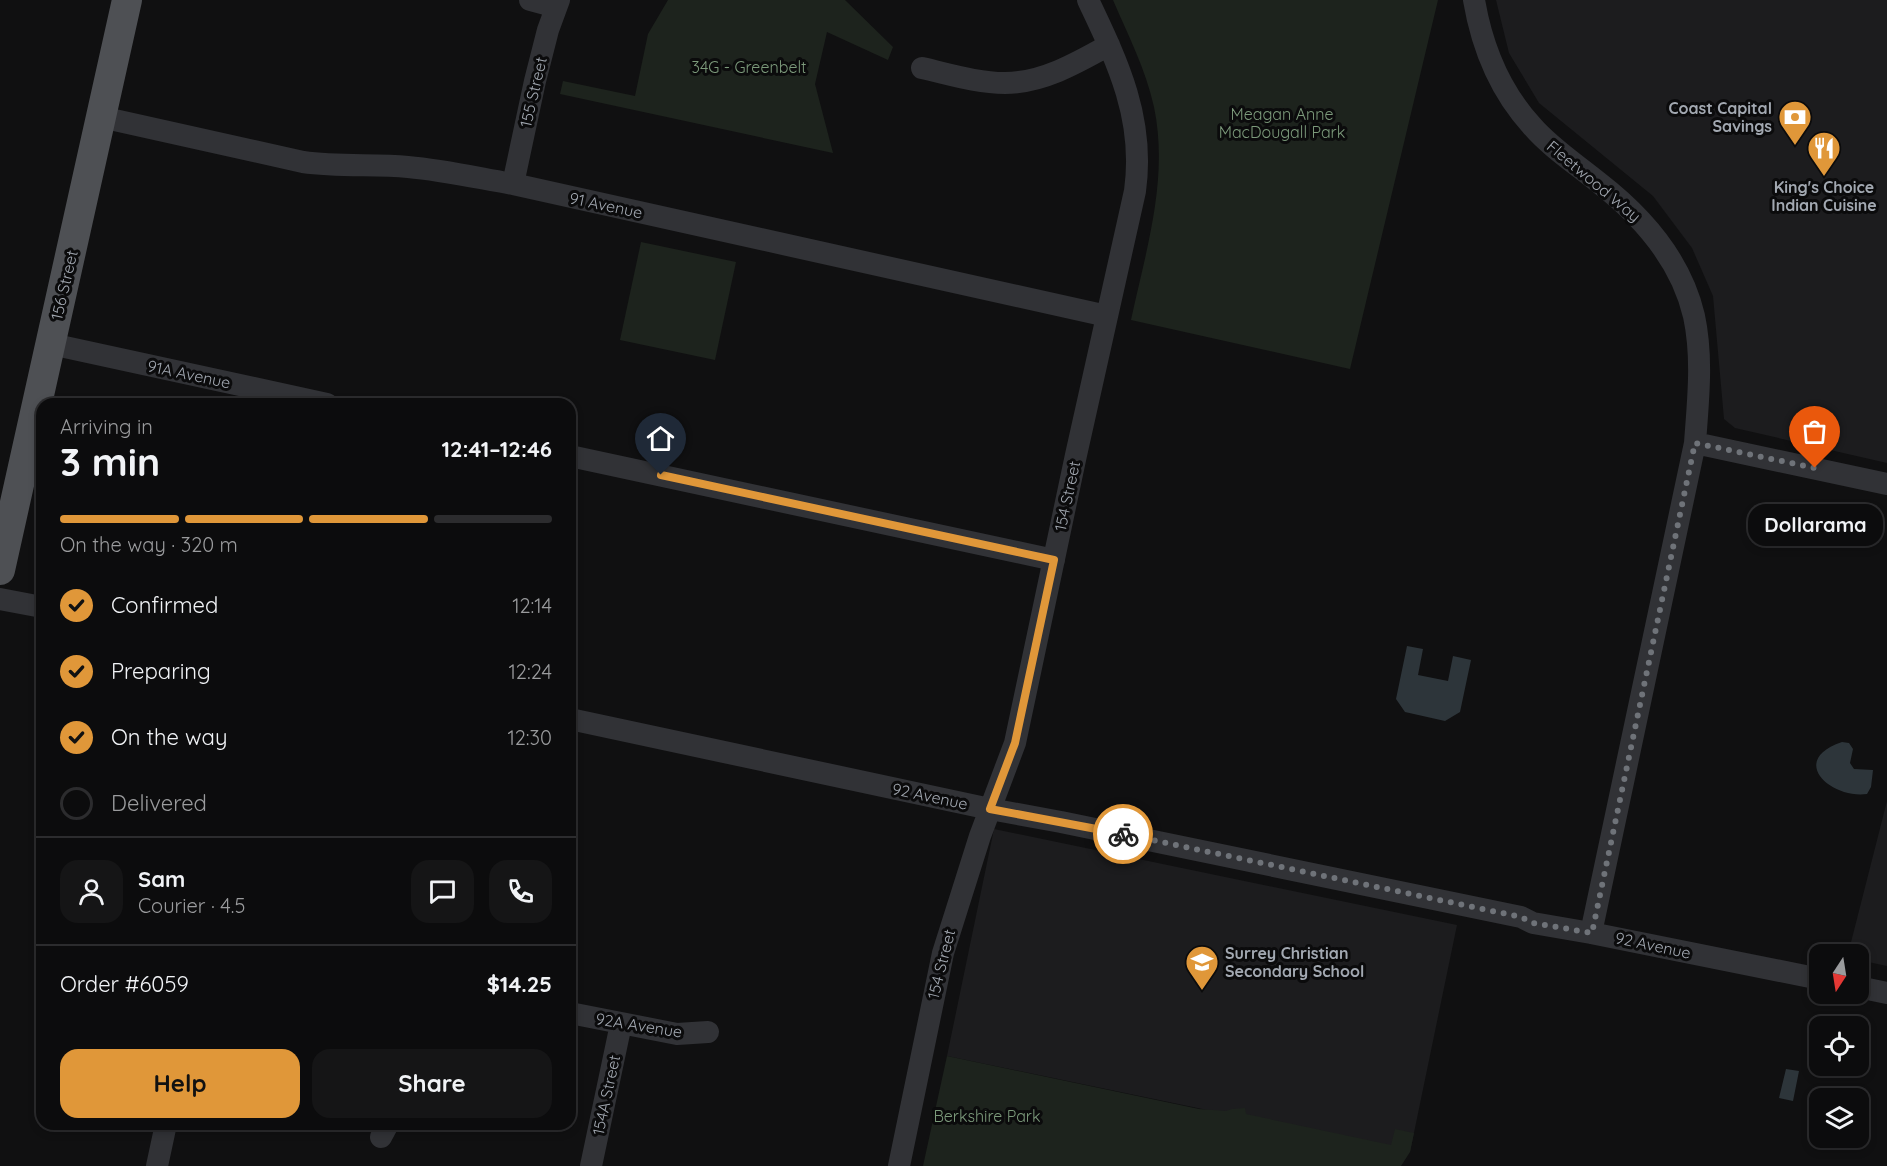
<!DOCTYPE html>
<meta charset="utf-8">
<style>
body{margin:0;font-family:Quicksand,sans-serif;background:#151516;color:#f1f3f6;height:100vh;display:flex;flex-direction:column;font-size:22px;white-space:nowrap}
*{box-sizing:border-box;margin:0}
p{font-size:20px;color:#9a9b9d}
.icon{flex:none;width:33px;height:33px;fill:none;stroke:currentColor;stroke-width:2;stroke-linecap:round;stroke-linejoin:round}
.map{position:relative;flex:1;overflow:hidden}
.side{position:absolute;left:36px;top:398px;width:540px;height:732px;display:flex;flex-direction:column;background:#0c0c0d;border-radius:18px;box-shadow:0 3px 9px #0003,0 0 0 2px #2c2c2e}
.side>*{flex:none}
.needle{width:39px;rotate:192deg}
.tools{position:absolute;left:1809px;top:944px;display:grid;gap:12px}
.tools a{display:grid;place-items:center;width:60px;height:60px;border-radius:12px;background:#0c0c0d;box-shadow:0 3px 9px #0003,0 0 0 2px #2c2c2e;font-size:30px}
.pin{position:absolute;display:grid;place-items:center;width:51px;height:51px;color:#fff;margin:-62px -26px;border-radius:50% 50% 50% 0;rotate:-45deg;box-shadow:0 0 6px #0007}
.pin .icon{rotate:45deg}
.courier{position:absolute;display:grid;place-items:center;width:60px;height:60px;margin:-30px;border:4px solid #e09739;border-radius:50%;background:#fff;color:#222;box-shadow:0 2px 8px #0007}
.bubble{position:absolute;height:42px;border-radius:18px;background:#0c0c0d;box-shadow:0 3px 9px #0003,0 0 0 2px #2c2c2e;font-size:20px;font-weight:700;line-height:42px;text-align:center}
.summary em{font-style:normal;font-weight:700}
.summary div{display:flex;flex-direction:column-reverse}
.summary{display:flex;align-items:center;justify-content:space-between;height:102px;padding:0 24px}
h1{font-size:39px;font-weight:700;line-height:45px}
.bar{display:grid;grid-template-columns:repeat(4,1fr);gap:9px 6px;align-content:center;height:72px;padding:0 24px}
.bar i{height:8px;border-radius:4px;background:#2c2c2e}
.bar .current{background:#e09739}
.bar p{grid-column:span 4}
.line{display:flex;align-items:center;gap:15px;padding:0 24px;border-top:2px solid #2c2c2e}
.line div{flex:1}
.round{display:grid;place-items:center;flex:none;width:63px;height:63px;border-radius:18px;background:#151516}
ol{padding:0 24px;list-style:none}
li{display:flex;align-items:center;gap:18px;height:66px}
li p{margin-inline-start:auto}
li .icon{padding:6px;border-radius:50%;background:#e09739;color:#111;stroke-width:4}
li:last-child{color:#9a9b9d}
li i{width:33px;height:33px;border:3px solid #2c2c2e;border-radius:50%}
.cta{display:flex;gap:12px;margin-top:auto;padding:12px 24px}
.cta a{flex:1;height:69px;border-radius:18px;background:#e09739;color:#111;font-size:24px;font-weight:700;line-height:69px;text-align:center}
.cta a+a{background:#151516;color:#f1f3f6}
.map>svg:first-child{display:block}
.built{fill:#1c1c1e}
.green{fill:#1d231d}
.water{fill:#2d353a}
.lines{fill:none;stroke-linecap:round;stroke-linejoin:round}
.minor{stroke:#313236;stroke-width:22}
.major{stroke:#4e5054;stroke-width:30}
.done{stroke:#6f7379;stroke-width:6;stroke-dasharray:0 10.8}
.route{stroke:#e09739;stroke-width:8}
.labels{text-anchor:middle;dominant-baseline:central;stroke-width:6;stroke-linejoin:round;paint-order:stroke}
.park-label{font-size:16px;fill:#7c9a7b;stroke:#0b0b0c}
.street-label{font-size:16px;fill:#a2a8b1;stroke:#0b0b0c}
.poi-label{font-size:16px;font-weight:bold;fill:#a2a8b1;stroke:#0b0b0c;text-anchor:end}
</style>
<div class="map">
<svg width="1887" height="1166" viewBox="0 0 1887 1166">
<rect width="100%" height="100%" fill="#101011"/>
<path class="built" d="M1496,0H1887V463L1735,428L1724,419L1713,296L1692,248L1653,196L1539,103L1509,53Z
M1887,801V966L1859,960L1858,954H1848Z
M994,829L1457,925L1410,1152L947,1056Z"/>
<path class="green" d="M668,0H845L893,47L888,60L827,32L815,84L833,153L560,94L563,81L635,96L648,34Z
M1113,0H1438L1350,369L1131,320C1146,250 1169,179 1154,107C1146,70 1128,35 1113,0Z
M641,242L736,262L715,360L620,340Z
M947,1056L1199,1109L1226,1111L1232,1109L1245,1108L1246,1114L1391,1145L1395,1129L1414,1133L1410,1152L1401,1166H923Z"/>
<path class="water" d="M1407,646L1423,649L1418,675L1448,681L1453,656L1471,660L1460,712L1445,721L1405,712L1396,699Z
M1842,742L1849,743L1853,749L1850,763L1854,769L1873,770L1871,787L1867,794C1830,799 1788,760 1842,742Z
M1786,1069L1799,1071L1793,1101L1779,1098Z"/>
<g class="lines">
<path class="minor" d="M530,0L556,7
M1474,0C1482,47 1499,90 1532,126C1551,148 1576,164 1598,182C1642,216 1681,260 1694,316C1703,358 1698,401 1695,443L1591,933
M922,68C949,74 977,83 1005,83C1042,83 1077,63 1109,45
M101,117L303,162C338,167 373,164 408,167C443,170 478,178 513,184L1107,316
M513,184L535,81L548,30L559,0
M51,344L327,404
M1695,443L1887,484
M570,456L1054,560
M0,599L42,607
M570,719L990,809L1061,822L1521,917L1533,923L1591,933L1820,979
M1858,987L1887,993
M570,1013L677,1034L708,1032
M381,1137L388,1124
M157,1166L166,1124
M591,1166L621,1024
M899,1166L943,953L980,836L1015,743L1076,455L1135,191C1145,119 1118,63 1088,0"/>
<path class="major" d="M0,570L127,0"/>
</g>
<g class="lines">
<path class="done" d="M1123,834L1521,917L1533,923L1592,933L1695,443L1815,468"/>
<path class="route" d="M661,475L1054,560L1015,743L990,809L1123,834"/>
</g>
<defs>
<symbol id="bank-pin" viewBox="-11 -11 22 30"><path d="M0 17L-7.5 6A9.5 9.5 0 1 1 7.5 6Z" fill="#e09739" stroke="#0b0b0c"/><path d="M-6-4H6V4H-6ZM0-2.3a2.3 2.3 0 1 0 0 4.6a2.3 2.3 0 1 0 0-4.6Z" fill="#fff"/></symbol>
<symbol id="restaurant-pin" viewBox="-11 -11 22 30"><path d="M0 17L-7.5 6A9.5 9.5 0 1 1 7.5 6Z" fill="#e09739" stroke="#0b0b0c"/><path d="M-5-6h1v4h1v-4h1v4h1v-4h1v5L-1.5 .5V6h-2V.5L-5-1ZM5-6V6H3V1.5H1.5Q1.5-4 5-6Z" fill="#fff"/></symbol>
<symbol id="school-pin" viewBox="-11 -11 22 30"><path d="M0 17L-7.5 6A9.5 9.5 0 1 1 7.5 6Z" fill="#e09739" stroke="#0b0b0c"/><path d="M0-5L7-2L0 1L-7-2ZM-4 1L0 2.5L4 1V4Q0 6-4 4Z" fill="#fff"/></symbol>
</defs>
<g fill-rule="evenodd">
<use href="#bank-pin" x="1776" y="98" width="38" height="52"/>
<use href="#restaurant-pin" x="1805" y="129" width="38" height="52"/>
<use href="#school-pin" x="1183" y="943" width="38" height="52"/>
</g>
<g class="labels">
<g class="park-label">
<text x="749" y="67">34G - Greenbelt</text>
<text x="1282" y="114">Meagan Anne<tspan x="1282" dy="18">MacDougall Park</tspan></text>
<text x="987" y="1116">Berkshire Park</text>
</g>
<g class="street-label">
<text transform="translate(533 92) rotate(-77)">155 Street</text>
<text transform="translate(1594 181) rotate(40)">Fleetwood Way</text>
<text transform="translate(606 205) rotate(12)">91 Avenue</text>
<text transform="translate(64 285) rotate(-77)">156 Street</text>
<text transform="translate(189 374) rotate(12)">91A Avenue</text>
<text transform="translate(1067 496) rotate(-78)">154 Street</text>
<text transform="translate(930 796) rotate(12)">92 Avenue</text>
<text transform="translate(1653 945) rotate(12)">92 Avenue</text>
<text transform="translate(941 964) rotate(-76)">154 Street</text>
<text transform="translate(639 1025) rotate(9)">92A Avenue</text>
<text transform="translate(606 1095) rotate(-78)">154A Street</text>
</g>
<g class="poi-label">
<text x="1772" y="108">Coast Capital<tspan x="1772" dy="18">Savings</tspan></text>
<text x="1824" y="187" text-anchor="middle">King's Choice<tspan x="1824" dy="18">Indian Cuisine</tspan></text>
<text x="1225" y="953" text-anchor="start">Surrey Christian<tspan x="1225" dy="18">Secondary School</tspan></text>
</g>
</g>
</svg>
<div class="tools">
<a><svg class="needle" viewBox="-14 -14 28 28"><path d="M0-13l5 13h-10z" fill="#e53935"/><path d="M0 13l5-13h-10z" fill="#9a9b9d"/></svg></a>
<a><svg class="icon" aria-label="locate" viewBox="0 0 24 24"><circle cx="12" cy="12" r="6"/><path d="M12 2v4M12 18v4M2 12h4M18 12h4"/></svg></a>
<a><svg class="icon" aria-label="layers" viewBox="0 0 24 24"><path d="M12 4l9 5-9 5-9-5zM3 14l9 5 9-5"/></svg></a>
</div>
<div class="pin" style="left:1815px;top:468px;background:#ea580c"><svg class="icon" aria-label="bag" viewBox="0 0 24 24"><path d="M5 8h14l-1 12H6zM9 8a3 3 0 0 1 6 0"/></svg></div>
<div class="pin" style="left:661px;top:475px;background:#1f2937"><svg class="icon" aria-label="home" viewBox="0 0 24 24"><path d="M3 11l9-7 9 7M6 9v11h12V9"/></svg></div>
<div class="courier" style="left:1123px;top:834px"><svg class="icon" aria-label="bike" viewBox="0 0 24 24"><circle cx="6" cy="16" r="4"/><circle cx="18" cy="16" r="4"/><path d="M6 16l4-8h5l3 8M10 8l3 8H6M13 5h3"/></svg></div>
<div class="bubble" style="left:1748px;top:504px;width:135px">Dollarama</div>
<section class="side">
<div class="summary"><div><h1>3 min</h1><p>Arriving in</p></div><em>12:41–12:46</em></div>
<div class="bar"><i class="current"></i><i class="current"></i><i class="current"></i><i></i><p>On the way · 320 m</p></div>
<ol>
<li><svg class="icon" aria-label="check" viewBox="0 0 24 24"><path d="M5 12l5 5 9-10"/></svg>Confirmed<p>12:14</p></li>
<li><svg class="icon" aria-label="check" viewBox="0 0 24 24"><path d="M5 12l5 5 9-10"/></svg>Preparing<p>12:24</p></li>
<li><svg class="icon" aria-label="check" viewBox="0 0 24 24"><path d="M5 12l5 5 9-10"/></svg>On the way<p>12:30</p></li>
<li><i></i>Delivered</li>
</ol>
<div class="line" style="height:108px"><a class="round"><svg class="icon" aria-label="person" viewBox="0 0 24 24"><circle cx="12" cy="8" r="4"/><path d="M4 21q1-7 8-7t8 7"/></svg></a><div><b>Sam</b><p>Courier · 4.5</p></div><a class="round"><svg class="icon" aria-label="chat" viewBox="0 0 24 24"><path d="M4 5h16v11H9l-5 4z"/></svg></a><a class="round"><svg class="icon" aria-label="phone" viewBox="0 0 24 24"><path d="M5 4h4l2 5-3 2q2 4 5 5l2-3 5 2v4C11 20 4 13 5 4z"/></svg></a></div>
<div class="line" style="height:78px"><div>Order #6059</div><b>$14.25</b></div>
<div class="cta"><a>Help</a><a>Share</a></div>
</section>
</div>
